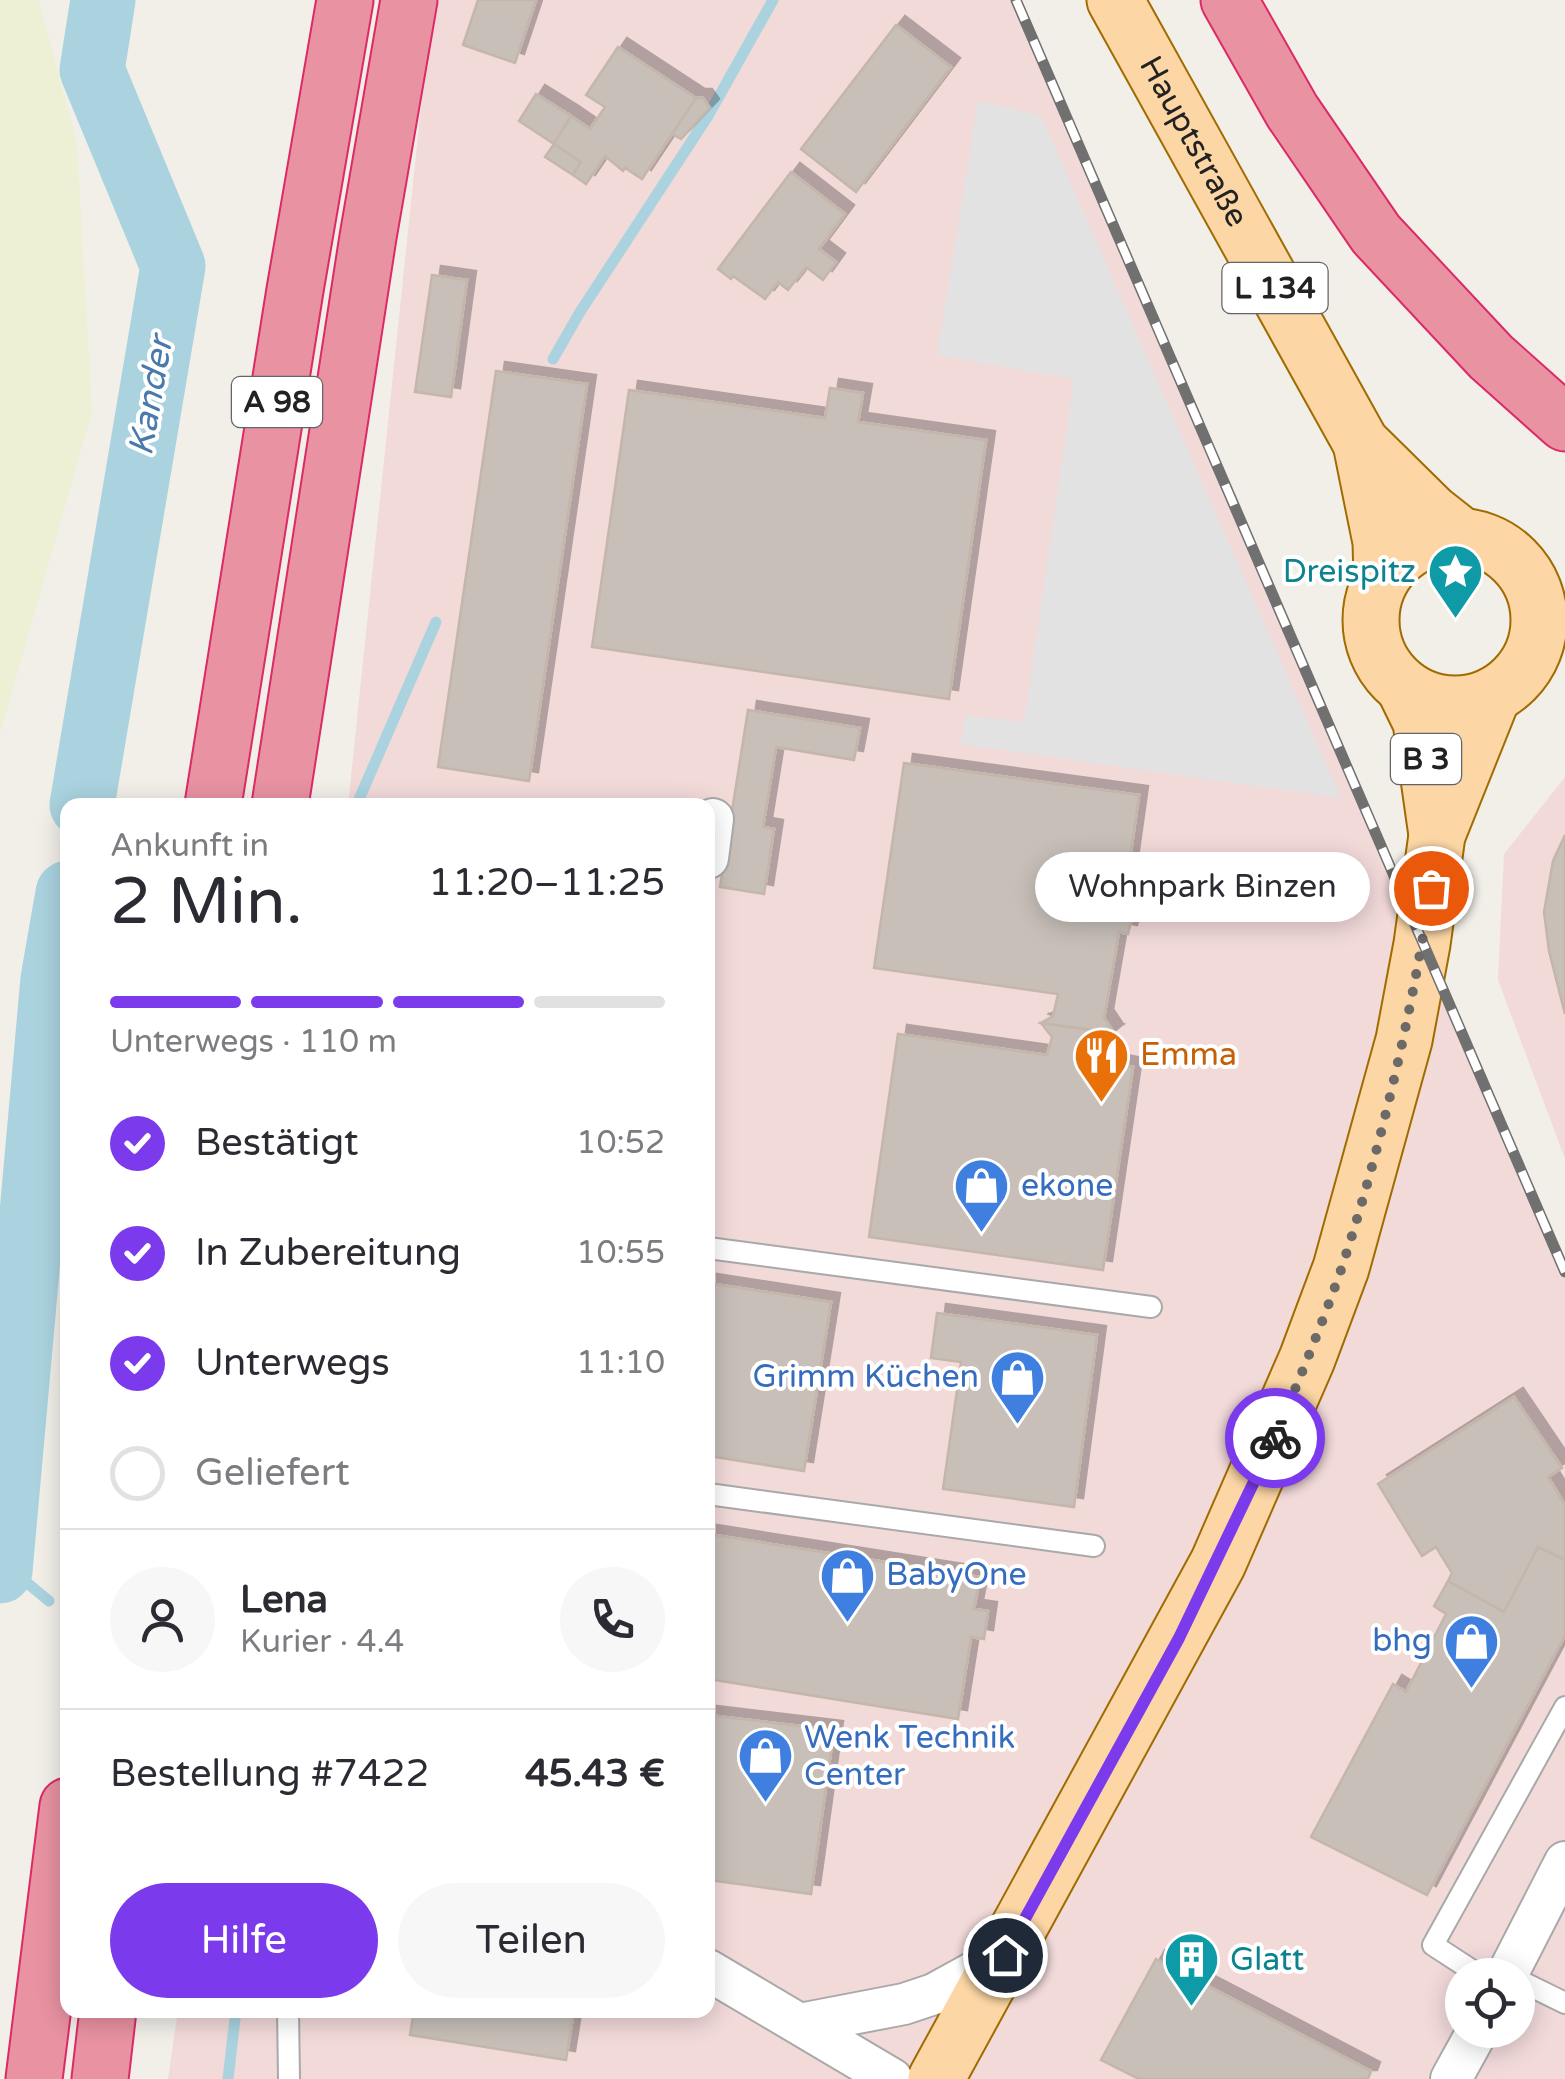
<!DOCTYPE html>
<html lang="de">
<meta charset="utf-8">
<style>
body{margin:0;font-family:"Varela Round",sans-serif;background:#f7f7f7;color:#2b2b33;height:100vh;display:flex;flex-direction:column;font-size:38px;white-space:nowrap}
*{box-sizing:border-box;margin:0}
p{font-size:32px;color:#7c7c81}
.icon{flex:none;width:55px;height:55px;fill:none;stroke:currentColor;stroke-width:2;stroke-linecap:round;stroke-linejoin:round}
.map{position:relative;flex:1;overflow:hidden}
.panel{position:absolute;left:60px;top:798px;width:655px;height:1220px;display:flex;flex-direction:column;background:#fff;border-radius:20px;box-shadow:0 5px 25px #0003}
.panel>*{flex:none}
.fabs{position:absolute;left:1445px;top:1958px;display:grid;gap:20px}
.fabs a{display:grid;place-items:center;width:90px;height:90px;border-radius:50%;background:#fff;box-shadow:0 5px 25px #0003;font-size:50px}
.pin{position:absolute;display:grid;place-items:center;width:85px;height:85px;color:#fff;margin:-42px;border:5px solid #fff;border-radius:50%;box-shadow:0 2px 10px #0007}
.courier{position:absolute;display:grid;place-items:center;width:100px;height:100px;margin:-50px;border:8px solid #7c3aed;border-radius:50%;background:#fff;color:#222;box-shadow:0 2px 12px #0007}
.bubble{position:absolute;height:70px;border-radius:35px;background:#fff;box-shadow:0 5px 25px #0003;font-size:32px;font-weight:600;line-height:70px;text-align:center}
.summary em{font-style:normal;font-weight:600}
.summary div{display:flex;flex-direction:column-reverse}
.summary{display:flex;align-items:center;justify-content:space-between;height:170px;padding:0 50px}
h1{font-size:65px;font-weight:600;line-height:75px}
.bar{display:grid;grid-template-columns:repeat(4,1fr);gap:15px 10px;align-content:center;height:120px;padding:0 50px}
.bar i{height:12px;border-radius:8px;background:#e1e1e2}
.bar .active{background:#7c3aed}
.bar p{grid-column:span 4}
.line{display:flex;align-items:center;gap:25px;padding:0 50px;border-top:2px solid #e1e1e2}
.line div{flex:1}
.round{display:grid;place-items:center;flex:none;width:105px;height:105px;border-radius:52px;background:#f7f7f7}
ol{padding:0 50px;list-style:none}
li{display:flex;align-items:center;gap:30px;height:110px}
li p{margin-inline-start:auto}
li .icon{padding:10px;border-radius:50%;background:#7c3aed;color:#fff;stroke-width:4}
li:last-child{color:#7c7c81}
li i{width:55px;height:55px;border:5px solid #e1e1e2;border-radius:50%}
.action{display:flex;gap:20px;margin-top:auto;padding:20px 50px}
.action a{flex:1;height:115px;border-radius:60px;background:#7c3aed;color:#fff;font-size:40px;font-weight:600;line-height:115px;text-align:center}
.action a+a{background:#f7f7f7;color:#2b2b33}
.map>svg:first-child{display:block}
.commercial{fill:#f2dad9;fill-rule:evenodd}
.farmland{fill:#eef0d5}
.parking{fill:#e2e2e2}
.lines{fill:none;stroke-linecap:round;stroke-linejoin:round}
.stream{stroke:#aad3df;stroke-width:11}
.river{stroke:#aad3df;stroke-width:65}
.building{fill:#c7bfb8;stroke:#c4b6ab;stroke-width:2.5;filter:url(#shadow)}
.service-casing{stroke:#a9a9a9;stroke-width:24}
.minor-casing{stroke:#a9a9a9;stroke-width:44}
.primary-casing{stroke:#a06b00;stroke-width:59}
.motorway-casing{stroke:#dc2a67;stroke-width:59}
.service{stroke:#fff;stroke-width:20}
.minor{stroke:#fff;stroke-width:40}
.primary{stroke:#fcd6a4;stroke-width:55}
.motorway{stroke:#e892a2;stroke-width:55}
.rail-casing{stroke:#707070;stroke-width:11}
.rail{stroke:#fff;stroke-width:8;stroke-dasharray:22;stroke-linecap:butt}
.done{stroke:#6b6a68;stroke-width:10;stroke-dasharray:0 18}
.route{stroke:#7c3aed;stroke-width:12}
.labels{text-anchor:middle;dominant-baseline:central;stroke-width:8;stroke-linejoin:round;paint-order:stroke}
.shield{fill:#fff;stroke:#646464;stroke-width:2.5}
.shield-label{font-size:30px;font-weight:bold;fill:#222}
.street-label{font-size:32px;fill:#222;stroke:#fff}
.culture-label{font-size:32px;fill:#0d838f;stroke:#fff;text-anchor:end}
.food-label{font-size:32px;fill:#c56008;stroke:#fff;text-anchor:start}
.shop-label{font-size:32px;fill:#366cbe;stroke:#fff;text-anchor:start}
.water-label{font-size:35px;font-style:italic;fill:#4a7aab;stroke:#fff}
</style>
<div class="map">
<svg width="1565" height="2079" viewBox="0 0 1565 2079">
<defs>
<filter id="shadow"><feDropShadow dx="9" dy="-9" stdDeviation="0" flood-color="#0004"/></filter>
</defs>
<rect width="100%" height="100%" fill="#f2efe9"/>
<path class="commercial" d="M439,0H1016L1565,1272V2079H168L178,2010H708V805H348L424,78ZM1462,1975H1518V2030H1462Z
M1565,777V1159L1498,980L1504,854Z"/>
<path class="farmland" d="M0,0H39L77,144L92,412L0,734Z"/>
<path class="parking" d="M978,101L1041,116L1341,798L961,744L965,715L1024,722L1074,379L937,355Z"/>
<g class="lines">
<path class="stream" d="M553,359L580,312L708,116L773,0
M357,804L436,622
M53,979L68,971
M3,1563L49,1601
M228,2079L236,2010"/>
<path class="river" d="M82,805L173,266L92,70L103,0
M0,1571L53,979L68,893"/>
</g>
<path class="building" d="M478,0H536L515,63L463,45Z
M896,25L951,67L856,192L801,149Z
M618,47L696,98L642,179L625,168L623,171L605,156L586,184L573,175L581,162L554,144L571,116L590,129L605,107L586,95Z
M536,94L571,116L554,144L519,121Z
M696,98H703L710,108L681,139L672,134Z
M554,144L581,162L573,175L545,157Z
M791,172L845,214L819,249L836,262L823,280L806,267L788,290L778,282L765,299L733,276L731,279L718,269Z
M432,275L467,280L451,397L415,392Z
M496,371L587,384L529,781L438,767Z
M830,388L863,393L858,422L986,440L949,699L592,647L629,390L825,418Z
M748,710L860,728L854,760L776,747L763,827L774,829L764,894L720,887Z
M904,763L1139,795L1122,916L1132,918L1128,934L1119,932L1104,1018L1114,1033L1041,1023L1053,1016L1058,994L874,968Z
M1565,835V1014L1549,951L1544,912L1553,861Z
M1041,1023L1114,1033L1103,1042L1099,1060L1133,1067L1103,1270L869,1237L898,1034L1047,1055L1052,1037Z
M708,1283L831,1302L804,1471L708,1456Z
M937,1313L1097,1335L1074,1507L943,1489L961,1362L931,1358Z
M1514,1397L1562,1468L1548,1477L1565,1505V1560L1538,1547L1504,1612L1448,1581L1452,1573L1436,1547L1422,1556L1378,1484Z
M708,1534L980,1577L974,1609L988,1611L984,1639L971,1637L958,1719L708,1679Z
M1538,1547L1565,1560V1635L1427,1895L1311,1837L1393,1684L1406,1692L1446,1614L1434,1606L1448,1581L1504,1612Z
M708,1715L834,1730L811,1894L708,1880Z
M1156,1959L1371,2071L1368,2079H1139L1101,2060Z
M414,2010H574L566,2060L410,2035Z"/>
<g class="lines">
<defs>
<path id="service" d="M708,1248L1151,1307
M708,1494L1094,1546
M1479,1975L1433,1945L1565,1707
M1518,1980L1565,2003
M288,2010L289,2079"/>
<path id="minor" d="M708,858L713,819
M708,1970L892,2079
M1507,1975L1565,1862
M800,2024L904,2004L934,1994L1005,1955
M1451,2079L1478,2030"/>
<g id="primary">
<path id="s1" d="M1115,0L1361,443L1431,512L1460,535"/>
<path d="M1361,443L1381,542L1382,577"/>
<circle cx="1455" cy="620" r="84"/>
<path d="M1404,687L1421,722L1437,835"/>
<path d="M936,2079L1218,1563L1307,1359L1341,1268L1404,1040L1422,944L1437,835L1493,695"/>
</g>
<path id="motorway" d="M1229,0L1292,111L1376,234L1491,357L1565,423
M213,805L295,290L345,0
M280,805L368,237L409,0
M34,2079L68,1806
M100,2079L108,2010"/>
</defs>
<use href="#service" class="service-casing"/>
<use href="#minor" class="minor-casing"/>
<use href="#primary" class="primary-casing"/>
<use href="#motorway" class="motorway-casing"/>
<use href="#service" class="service"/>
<use href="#minor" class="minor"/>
<use href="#primary" class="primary"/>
<use href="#motorway" class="motorway"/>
<defs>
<path id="rail" d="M1016,0L1565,1272"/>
</defs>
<use href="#rail" class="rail-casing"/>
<use href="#rail" class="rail"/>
</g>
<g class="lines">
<path class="done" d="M1275,1438C1298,1382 1322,1325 1342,1267C1382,1144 1411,1016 1431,888"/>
<path class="route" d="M1005,1955L1179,1638L1275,1438"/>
</g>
<defs>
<symbol id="sight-pin" viewBox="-11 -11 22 30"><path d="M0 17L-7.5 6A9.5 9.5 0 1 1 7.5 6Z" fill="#0f9aa8" stroke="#fff"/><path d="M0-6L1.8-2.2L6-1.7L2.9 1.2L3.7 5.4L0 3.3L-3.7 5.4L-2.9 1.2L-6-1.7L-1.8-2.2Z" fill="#fff"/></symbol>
<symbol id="restaurant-pin" viewBox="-11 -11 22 30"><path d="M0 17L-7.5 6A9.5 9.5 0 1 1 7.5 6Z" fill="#e8710a" stroke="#fff"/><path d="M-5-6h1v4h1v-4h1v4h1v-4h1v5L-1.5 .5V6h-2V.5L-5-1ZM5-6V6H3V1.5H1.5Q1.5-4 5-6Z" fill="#fff"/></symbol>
<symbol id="shop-pin" viewBox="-11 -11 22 30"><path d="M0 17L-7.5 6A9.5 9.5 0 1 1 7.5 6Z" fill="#3f7fe0" stroke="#fff"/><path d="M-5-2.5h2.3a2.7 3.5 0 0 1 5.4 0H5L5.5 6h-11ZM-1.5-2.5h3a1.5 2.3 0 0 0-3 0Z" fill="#fff"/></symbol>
<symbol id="building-pin" viewBox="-11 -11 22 30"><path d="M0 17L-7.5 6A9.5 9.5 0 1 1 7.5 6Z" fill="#0f9aa8" stroke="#fff"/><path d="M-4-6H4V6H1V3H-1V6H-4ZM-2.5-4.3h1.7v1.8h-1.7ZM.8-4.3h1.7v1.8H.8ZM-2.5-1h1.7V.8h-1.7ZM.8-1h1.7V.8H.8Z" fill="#fff"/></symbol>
</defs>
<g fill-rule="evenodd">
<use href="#sight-pin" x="1424" y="540" width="63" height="86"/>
<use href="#restaurant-pin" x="1070" y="1024" width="63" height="86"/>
<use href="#shop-pin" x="950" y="1154" width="63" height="86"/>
<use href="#shop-pin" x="986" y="1346" width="63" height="86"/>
<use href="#shop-pin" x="816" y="1544" width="63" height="86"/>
<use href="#shop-pin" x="1440" y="1610" width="63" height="86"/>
<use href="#shop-pin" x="734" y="1724" width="63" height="86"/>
<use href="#building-pin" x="1160" y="1928" width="63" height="86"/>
</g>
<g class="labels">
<g class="shield">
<rect x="1222.5" y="263" width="105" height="50" rx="8"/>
<rect x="232" y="377" width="90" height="50" rx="8"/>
<rect x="1391" y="734" width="70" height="50" rx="8"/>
</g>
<g class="shield-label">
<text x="1275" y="288">L 134</text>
<text x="277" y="402">A 98</text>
<text x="1426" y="759">B 3</text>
</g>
<g class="street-label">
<text stroke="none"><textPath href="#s1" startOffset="162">Hauptstraße</textPath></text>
</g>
<g class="culture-label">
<text x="1416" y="572">Dreispitz</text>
<text x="1230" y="1960" text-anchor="start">Glatt</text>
</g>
<g class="food-label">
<text x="1140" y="1055">Emma</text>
</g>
<g class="shop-label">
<text x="1021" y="1186">ekone</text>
<text x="979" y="1377" text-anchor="end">Grimm Küchen</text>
<text x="886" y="1575">BabyOne</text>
<text x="1432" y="1641" text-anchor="end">bhg</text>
<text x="804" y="1738">Wenk Technik<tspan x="804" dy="37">Center</tspan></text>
</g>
<g class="water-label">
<text transform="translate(151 396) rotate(-80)">Kander</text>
</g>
</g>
</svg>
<div class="fabs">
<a><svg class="icon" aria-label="locate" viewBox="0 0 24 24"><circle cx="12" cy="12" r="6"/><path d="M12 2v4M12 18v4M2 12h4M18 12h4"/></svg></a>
</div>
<div class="pin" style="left:1431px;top:888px;background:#ea580c"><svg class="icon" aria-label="bag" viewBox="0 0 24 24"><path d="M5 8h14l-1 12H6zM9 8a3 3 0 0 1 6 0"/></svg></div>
<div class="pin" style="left:1005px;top:1955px;background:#1f2937"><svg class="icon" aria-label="home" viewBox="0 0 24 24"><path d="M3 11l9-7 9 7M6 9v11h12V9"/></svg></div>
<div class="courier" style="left:1275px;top:1438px"><svg class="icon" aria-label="bike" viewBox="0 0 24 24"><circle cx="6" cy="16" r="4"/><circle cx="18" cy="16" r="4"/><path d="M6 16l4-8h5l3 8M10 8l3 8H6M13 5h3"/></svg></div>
<div class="bubble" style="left:1035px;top:852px;width:335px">Wohnpark Binzen</div>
<section class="panel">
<div class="summary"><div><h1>2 Min.</h1><p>Ankunft in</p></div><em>11:20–11:25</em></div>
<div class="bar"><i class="active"></i><i class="active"></i><i class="active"></i><i></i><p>Unterwegs · 110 m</p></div>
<ol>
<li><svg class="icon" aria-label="check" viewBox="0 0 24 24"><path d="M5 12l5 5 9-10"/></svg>Bestätigt<p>10:52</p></li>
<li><svg class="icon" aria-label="check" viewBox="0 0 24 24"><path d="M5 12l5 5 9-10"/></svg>In Zubereitung<p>10:55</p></li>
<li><svg class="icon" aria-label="check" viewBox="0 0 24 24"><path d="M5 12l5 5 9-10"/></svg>Unterwegs<p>11:10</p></li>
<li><i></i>Geliefert</li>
</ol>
<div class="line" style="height:180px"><a class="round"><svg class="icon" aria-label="person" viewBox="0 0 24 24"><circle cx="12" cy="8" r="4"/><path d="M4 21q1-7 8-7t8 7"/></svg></a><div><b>Lena</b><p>Kurier · 4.4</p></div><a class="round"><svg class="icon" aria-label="phone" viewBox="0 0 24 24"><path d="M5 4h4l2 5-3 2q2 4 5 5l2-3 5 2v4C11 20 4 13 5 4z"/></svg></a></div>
<div class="line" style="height:130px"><div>Bestellung #7422</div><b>45.43 €</b></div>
<div class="action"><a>Hilfe</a><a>Teilen</a></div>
</section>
</div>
